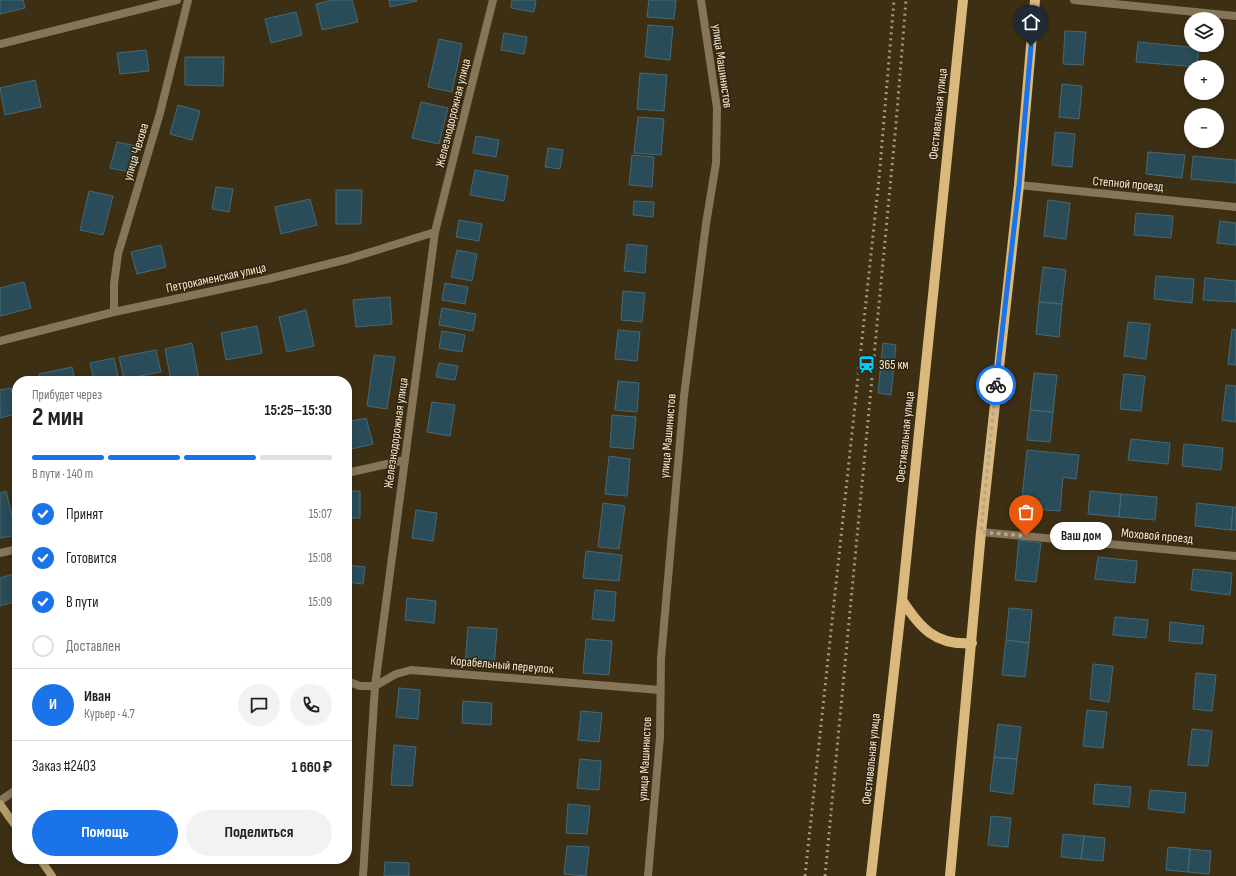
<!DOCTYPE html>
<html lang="ru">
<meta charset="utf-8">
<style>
body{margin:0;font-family:"Sofia Sans Condensed",sans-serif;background:#f2f2f2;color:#222;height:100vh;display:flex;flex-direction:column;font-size:15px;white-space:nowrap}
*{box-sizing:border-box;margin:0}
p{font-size:13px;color:#767676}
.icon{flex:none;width:22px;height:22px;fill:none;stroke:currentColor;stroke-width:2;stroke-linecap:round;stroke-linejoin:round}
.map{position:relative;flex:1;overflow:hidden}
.drawer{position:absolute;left:12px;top:376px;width:340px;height:488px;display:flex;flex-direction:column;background:#fff;border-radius:16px;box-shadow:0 2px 6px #0003}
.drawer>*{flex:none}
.fabs{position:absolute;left:1184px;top:12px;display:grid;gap:8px}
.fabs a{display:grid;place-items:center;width:40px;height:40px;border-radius:50%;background:#fff;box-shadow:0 2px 6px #0003;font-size:20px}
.pin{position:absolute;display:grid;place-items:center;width:34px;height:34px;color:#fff;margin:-41px -17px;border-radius:50% 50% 50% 0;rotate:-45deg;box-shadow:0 0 4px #0007}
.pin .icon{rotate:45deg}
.courier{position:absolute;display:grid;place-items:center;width:40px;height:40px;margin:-20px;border:3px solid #1a73e8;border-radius:50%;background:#fff;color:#222;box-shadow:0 1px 5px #0007}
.bubble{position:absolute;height:28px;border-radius:14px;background:#fff;box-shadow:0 2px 6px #0003;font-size:13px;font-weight:700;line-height:28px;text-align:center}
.summary em{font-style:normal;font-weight:700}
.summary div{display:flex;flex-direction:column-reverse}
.summary{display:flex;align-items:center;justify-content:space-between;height:68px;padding:0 20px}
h1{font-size:26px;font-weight:700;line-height:30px}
.bar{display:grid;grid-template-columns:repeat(4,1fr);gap:6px 4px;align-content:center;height:48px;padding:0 20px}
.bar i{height:5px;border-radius:3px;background:#e0e0e0}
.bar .active{background:#1a73e8}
.bar p{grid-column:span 4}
.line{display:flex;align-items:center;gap:10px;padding:0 20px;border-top:1px solid #e0e0e0}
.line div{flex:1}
.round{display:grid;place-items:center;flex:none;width:42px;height:42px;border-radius:21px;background:#f2f2f2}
ol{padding:0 20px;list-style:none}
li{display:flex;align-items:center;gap:12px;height:44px}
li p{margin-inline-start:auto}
li .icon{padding:4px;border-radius:50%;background:#1a73e8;color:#fff;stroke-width:4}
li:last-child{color:#767676}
li i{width:22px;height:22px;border:2px solid #e0e0e0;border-radius:50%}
.button{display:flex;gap:8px;margin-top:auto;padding:8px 20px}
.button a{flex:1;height:46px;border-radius:24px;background:#1a73e8;color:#fff;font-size:16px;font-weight:700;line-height:46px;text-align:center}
.button a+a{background:#f2f2f2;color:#222}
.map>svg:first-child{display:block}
.building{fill:#294c58;stroke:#456975}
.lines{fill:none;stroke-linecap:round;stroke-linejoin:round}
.minor{stroke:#867559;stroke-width:8}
.secondary{stroke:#b69b6d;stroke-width:8}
.primary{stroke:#dbb87c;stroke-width:10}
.rail{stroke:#a49984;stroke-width:3;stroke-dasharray:2 4;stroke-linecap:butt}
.done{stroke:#b2a793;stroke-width:4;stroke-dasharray:0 7.2}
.route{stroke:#1a73e8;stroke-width:5}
.labels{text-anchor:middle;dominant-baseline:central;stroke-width:3;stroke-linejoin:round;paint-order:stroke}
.street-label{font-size:13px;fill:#f1e8d8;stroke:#33250a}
.poi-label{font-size:13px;fill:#f1e8d8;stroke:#33250a;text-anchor:start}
</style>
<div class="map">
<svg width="1236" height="876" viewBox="0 0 1236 876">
<rect width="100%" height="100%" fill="#3d2f14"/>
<path class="building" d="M0,0H23L25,8L0,14Z
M332,0H352L358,22L322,30L316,4Z
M389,0H416L417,1L390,7Z
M512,0H536L534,12L511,8Z
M649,0H676L674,19L647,17Z
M296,12L302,35L271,43L265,19Z
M648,25L673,27L670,60L645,57Z
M1065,31L1086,32L1083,65L1063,64Z
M504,33L527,37L524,54L501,50Z
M439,39L462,44L452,92L428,87Z
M1138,42L1199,48L1197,67L1136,62Z
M146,50L149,71L120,74L117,53Z
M185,57H224L223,86L185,85Z
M640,73L667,75L664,111L637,109Z
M35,80L41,107L5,115L0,88Z
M1062,84L1082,86L1079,119L1059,117Z
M421,102L448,108L439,144L412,138Z
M178,105L200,111L192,140L170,134Z
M638,117L664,119L661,155L634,153Z
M1055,132L1075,134L1072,167L1052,165Z
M476,136L499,140L496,157L473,153Z
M117,142L136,146L130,172L110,168Z
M548,148L563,150L560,169L545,167Z
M1148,152L1185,155L1182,178L1146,174Z
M632,155L654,157L652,187L629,185Z
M1193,156L1236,160V183L1191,179Z
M475,170L508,176L504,201L470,195Z
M216,187L233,189L229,212L212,209Z
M336,190H362L361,224H336Z
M89,191L113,196L103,235L80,230Z
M310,199L317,225L281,234L275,207Z
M1048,200L1070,203L1066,239L1044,236Z
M634,201L654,202L653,217L633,215Z
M1136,213L1173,216L1171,238L1134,235Z
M459,220L482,224L479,241L456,237Z
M1220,221L1236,223V245L1217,243Z
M627,244L647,246L645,273L624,271Z
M161,245L166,267L137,274L131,252Z
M457,250L477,254L472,281L451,277Z
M1043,267L1066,270L1062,304L1039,302Z
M1156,276L1194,279L1192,303L1154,299Z
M1205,278L1236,281V302L1203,300Z
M24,282L31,308L0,316V288Z
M445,283L468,287L465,304L442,300Z
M623,291L645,293L642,322L621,320Z
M390,297L392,324L356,327L353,300Z
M1039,302L1062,304L1059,337L1036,334Z
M442,308L476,314L473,331L439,325Z
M306,310L314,346L287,352L279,317Z
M1128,322L1150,324L1146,359L1124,356Z
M257,326L262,353L226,360L221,333Z
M1232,329L1236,330V365L1228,364Z
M618,330L640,332L637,361L615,359Z
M442,331L465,335L462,352L439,348Z
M192,343L199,379L171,381L165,349Z
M883,343L896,345L891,395L878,393Z
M156,350L161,372L124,379L119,357Z
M374,355L395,357L387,409L367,406Z
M114,358L118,376L94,380L90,363Z
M439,363L458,366L455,380L436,377Z
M72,367L75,381H41L39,374Z
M1034,373L1057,375L1053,412L1030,410Z
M1124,374L1145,376L1141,411L1120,409Z
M618,381L639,383L637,412L615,410Z
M1226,385L1236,386V422L1222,420Z
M11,388L16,414L0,418V390Z
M432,402L455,405L450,436L427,432Z
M1030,410L1053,412L1050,442L1027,440Z
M612,415L636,417L633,449L610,447Z
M366,418L373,444L347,450V422Z
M1131,439L1170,443L1168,464L1128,460Z
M1184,444L1223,448L1221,470L1182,466Z
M1027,450L1079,455L1076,479L1063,477L1060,511L1021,508Z
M609,456L630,459L627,496L605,494Z
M6,491L17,535L0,538V493Z
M347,491H360V518H347Z
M1090,491L1121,494L1119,517L1088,514Z
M1121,494L1157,497L1155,520L1119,517Z
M603,503L625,506L619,549L598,547Z
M1197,503L1233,507L1231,530L1195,526Z
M1233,507H1236V530H1231Z
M416,510L437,513L433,541L412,538Z
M1019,540L1041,543L1036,582L1015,580Z
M586,551L622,555L619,581L583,578Z
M1098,557L1137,561L1135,583L1095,579Z
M347,565L365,567L363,584L347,582Z
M1193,569L1232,573L1230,595L1191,590Z
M17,573V601L0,606V578Z
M595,590L616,592L614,621L592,619Z
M407,598L436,601L434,623L405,620Z
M1009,608L1032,610L1029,643L1006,640Z
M1115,617L1148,620L1146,638L1113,635Z
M1170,622L1204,626L1202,644L1169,641Z
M468,627L497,629L494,668L465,666Z
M586,639L612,641L609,675L583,673Z
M1006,640L1029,643L1025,677L1002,675Z
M1093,664L1113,666L1109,702L1090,699Z
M1196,673L1216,675L1212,711L1193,709Z
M399,688L420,690L418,719L396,717Z
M463,701L492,703L491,725L462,723Z
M1087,710L1107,712L1103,748L1083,746Z
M581,711L602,713L599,742L578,740Z
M998,724L1021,727L1017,759L994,757Z
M1192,729L1212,731L1208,766L1188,765Z
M394,745L416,747L412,786L391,785Z
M994,757L1017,759L1013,794L990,791Z
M580,759L601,761L599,790L577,788Z
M1095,784L1131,787L1129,807L1093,804Z
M1150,790L1186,793L1184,813L1148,809Z
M568,804L590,806L587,834L566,833Z
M991,816L1011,818L1008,847L988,845Z
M1063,834L1084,836L1081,859L1061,857Z
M1084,836L1105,838L1103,861L1081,859Z
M567,846L589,847L586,876L564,874Z
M1168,847L1190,849L1188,872L1166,870Z
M1190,849L1211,851L1209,874L1188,872Z
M385,862L409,863V876H384Z"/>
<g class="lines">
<path class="minor" d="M1074,0L1236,16
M0,44L177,0
M1019,185L1236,207
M114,312V284L118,254L160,113L188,0
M0,341L114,312L268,279L348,259L435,232
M347,473L405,460
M981,532L1236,556
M0,553L17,549
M347,681L360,686H375L396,674L411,670L660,690
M0,801L17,789
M363,876L375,686L435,232L493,0
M648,876L660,737L661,659L684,396L706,224L716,163L717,108L701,0"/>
<path class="secondary" d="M0,804L17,828
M40,859L52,876"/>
<path class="primary" d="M902,600C920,628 936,646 972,643
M871,876L902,600L963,0
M950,876L981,532L1019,185L1035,0"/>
<path class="rail" d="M805,876L879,179L894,0
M825,876L896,124L906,0"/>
</g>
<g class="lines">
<path class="done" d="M996,385L981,532L1026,536"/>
<path class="route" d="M996,385L1019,185L1031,46"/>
</g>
<defs>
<symbol id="station-bare" viewBox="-9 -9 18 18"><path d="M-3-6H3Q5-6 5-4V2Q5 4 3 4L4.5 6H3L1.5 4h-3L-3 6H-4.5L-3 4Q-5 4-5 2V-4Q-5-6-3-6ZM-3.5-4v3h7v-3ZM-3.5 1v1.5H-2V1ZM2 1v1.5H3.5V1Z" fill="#01cbf9" stroke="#33250a" stroke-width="2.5" paint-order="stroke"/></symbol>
</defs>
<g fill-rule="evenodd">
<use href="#station-bare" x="854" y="352" width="25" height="25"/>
</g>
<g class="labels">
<g class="street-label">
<text transform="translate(722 66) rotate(82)">улица Машинистов</text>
<text transform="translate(453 113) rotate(-76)">Железнодорожная улица</text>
<text transform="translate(938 114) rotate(-84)">Фестивальная улица</text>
<text transform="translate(136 152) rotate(-73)">улица Чехова</text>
<text transform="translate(1128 184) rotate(5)">Степной проезд</text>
<text transform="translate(216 278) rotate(-12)">Петрокаменская улица</text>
<text transform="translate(396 433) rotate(-82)">Железнодорожная улица</text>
<text transform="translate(668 436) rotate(-85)">улица Машинистов</text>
<text transform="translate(905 437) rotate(-84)">Фестивальная улица</text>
<text transform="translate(1157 536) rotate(5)">Моховой проезд</text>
<text transform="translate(502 665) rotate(5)">Корабельный переулок</text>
<text transform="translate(645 759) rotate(-87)">улица Машинистов</text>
<text transform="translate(871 759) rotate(-84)">Фестивальная улица</text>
</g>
<g class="poi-label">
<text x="879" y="365">365 км</text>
</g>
</g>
</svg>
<div class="fabs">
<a><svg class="icon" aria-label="layers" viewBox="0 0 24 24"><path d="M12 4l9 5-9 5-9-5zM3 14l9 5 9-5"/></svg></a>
<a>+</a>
<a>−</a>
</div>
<div class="pin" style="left:1026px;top:536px;background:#ea580c"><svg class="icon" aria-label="bag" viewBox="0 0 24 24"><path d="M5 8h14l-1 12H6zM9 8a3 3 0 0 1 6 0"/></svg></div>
<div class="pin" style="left:1031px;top:46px;background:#1f2937"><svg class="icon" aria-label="home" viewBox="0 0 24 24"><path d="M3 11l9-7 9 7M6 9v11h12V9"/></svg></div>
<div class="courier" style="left:996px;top:385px"><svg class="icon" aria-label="bike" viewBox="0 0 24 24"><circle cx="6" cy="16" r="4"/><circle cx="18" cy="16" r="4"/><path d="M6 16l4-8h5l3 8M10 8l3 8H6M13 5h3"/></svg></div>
<div class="bubble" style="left:1050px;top:522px;width:62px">Ваш дом</div>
<section class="drawer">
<div class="summary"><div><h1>2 мин</h1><p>Прибудет через</p></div><em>15:25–15:30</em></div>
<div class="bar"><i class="active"></i><i class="active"></i><i class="active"></i><i></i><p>В пути · 140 m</p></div>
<ol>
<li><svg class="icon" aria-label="check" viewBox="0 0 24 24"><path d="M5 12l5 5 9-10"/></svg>Принят<p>15:07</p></li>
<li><svg class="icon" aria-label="check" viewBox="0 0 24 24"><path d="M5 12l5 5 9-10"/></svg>Готовится<p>15:08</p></li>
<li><svg class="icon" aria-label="check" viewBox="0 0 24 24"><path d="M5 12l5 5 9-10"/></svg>В пути<p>15:09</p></li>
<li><i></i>Доставлен</li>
</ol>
<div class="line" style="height:72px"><b class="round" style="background:#1a73e8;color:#fff">И</b><div><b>Иван</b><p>Курьер · 4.7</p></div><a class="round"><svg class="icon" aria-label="chat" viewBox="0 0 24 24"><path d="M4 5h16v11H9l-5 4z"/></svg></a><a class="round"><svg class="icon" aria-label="phone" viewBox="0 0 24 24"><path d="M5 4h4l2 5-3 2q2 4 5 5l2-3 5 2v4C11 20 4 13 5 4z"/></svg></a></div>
<div class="line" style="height:52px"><div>Заказ #2403</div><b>1 660 ₽</b></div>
<div class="button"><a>Помощь</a><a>Поделиться</a></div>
</section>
</div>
